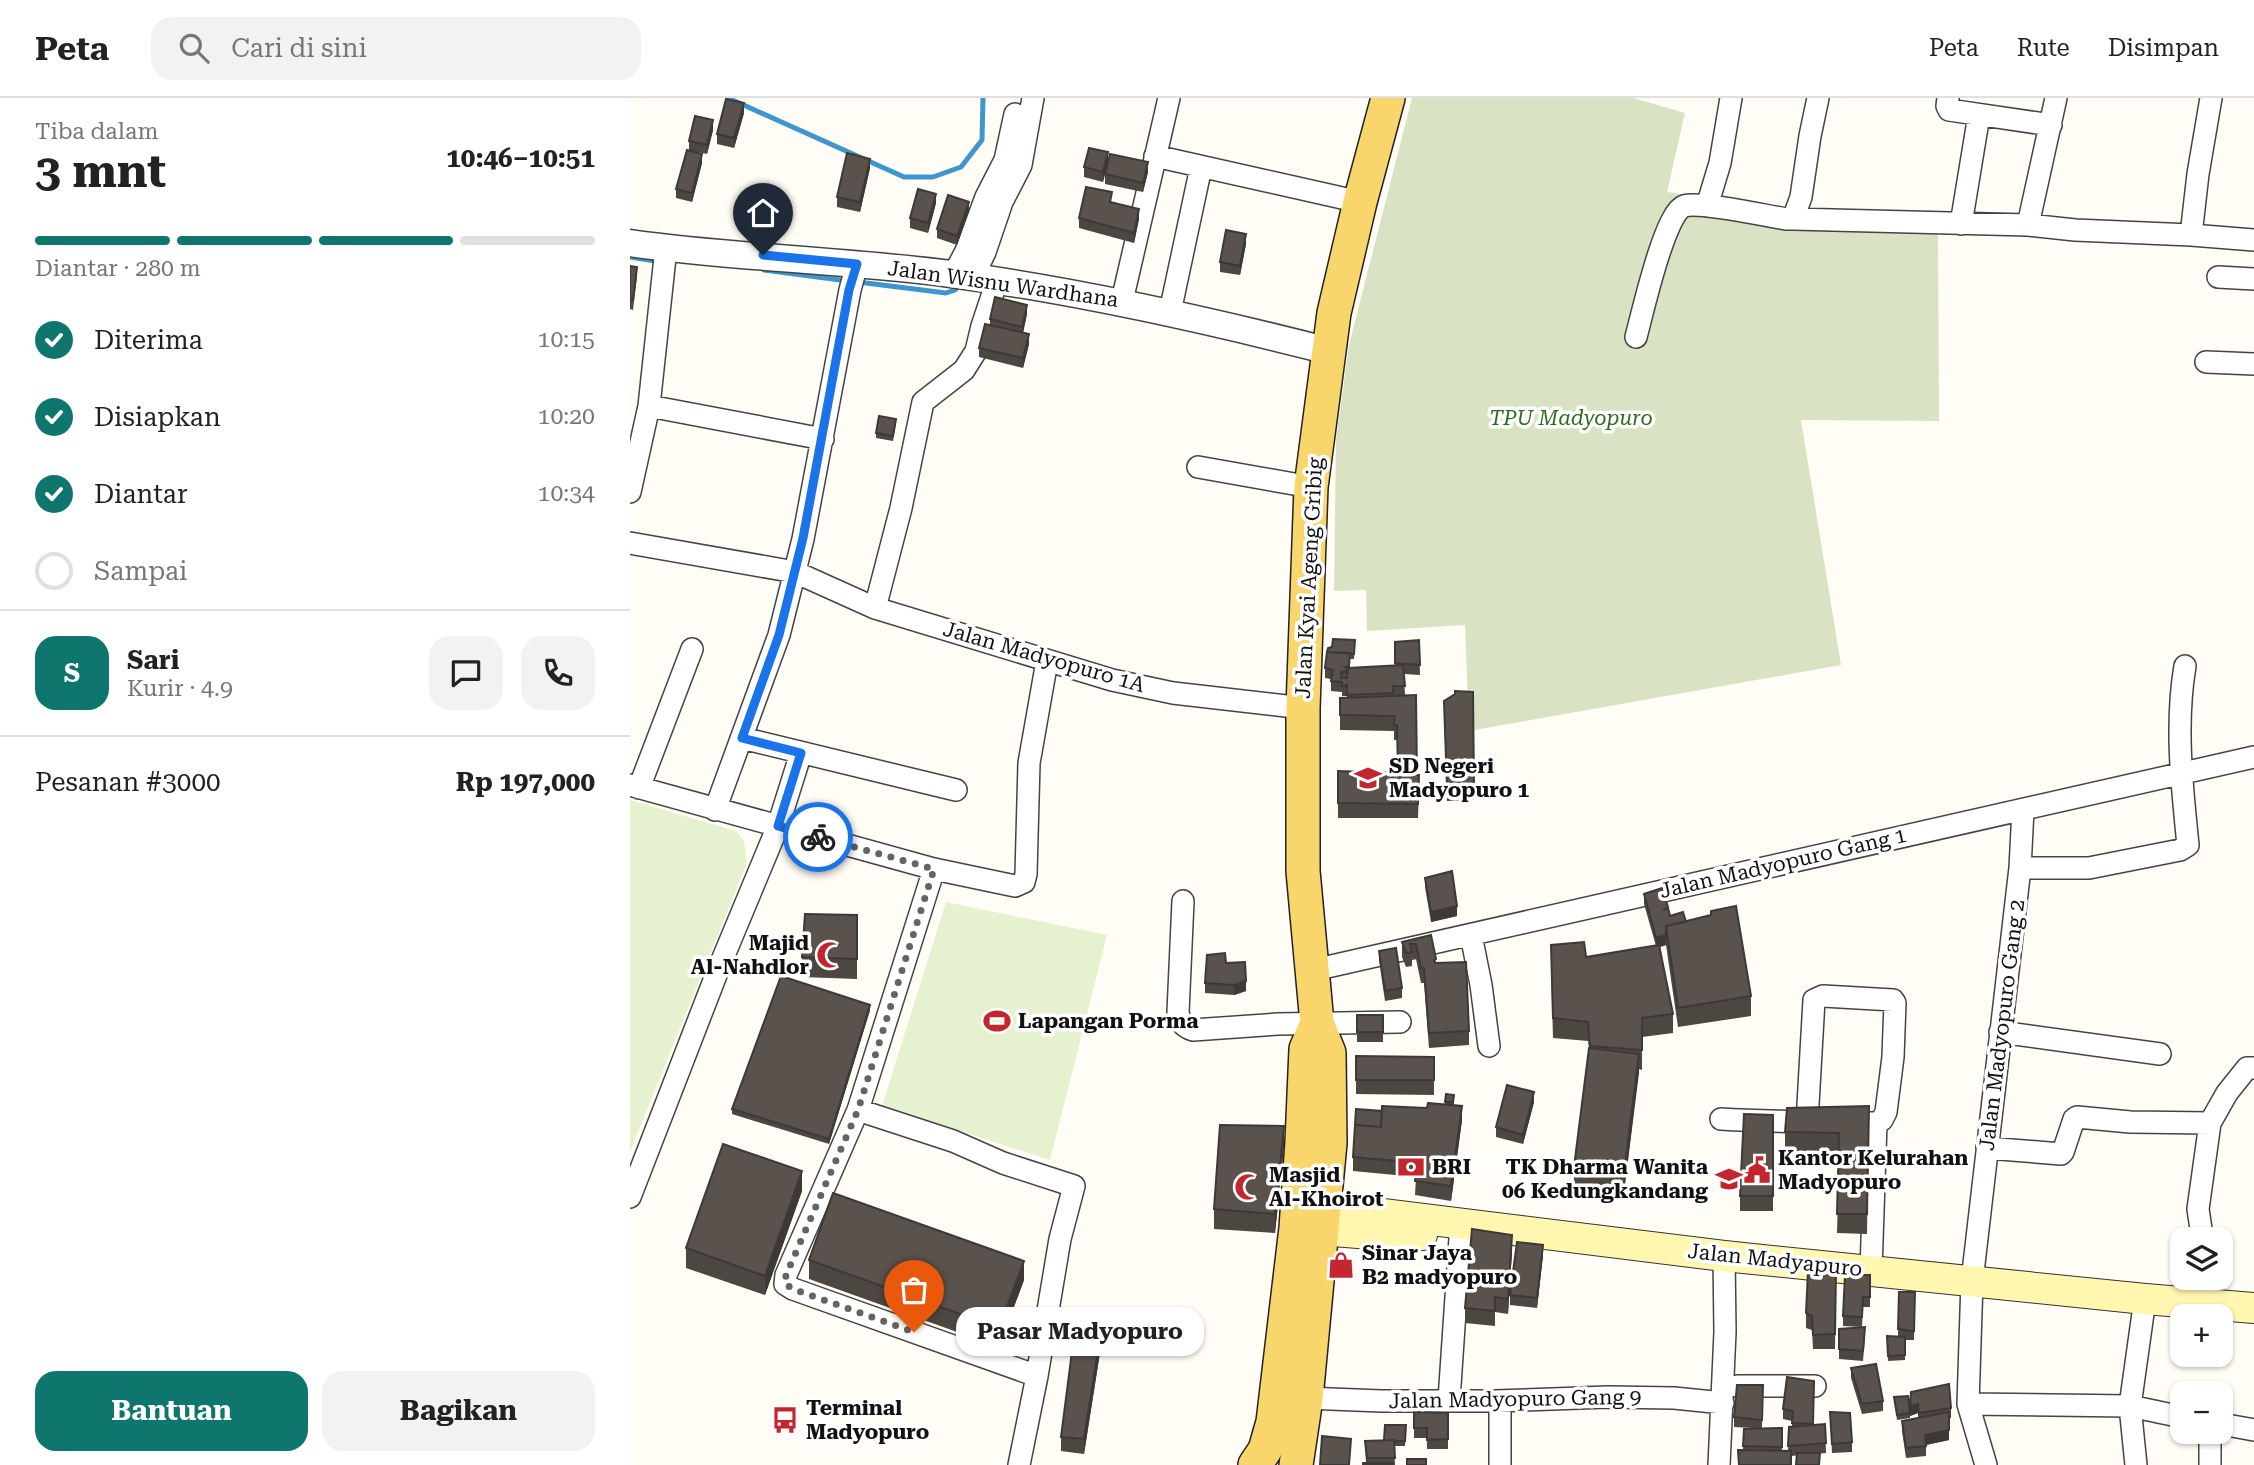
<!DOCTYPE html>
<html lang="id">
<meta charset="utf-8">
<style>
body{margin:0;font-family:"Roboto Serif",serif;background:#f2f2f2;color:#222;height:100vh;display:flex;flex-direction:column;font-size:26px;white-space:nowrap}
*{box-sizing:border-box;margin:0}
p{font-size:23px;color:#767676}
.icon{flex:none;width:38px;height:38px;fill:none;stroke:currentColor;stroke-width:2;stroke-linecap:round;stroke-linejoin:round}
.map{position:relative;flex:1;overflow:hidden}
.drawer{display:flex;flex-direction:column;background:#fff;width:630px}
.drawer>*{flex:none}
.tools{position:absolute;left:1540px;top:1129px;display:grid;gap:14px}
.tools a{display:grid;place-items:center;width:63px;height:63px;border-radius:14px;background:#fff;box-shadow:0 2px 5px #0004;font-size:35px}
.pin{position:absolute;display:grid;place-items:center;width:60px;height:60px;color:#fff;margin:-72px -30px;border-radius:50% 50% 50% 0;rotate:-45deg;box-shadow:0 0 7px #0007}
.pin .icon{rotate:45deg}
.courier{position:absolute;display:grid;place-items:center;width:70px;height:70px;margin:-35px;border:5px solid #1a73e8;border-radius:50%;background:#fff;color:#222;box-shadow:0 2px 9px #0007}
.bubble{position:absolute;height:49px;border-radius:21px;background:#fff;box-shadow:0 2px 5px #0004;font-size:23px;font-weight:700;line-height:49px;text-align:center}
.summary em{font-style:normal;font-weight:700}
.summary div{display:flex;flex-direction:column-reverse}
.summary{display:flex;align-items:center;justify-content:space-between;height:119px;padding:0 35px}
h1{font-size:46px;font-weight:700;line-height:52px}
.bar{display:grid;grid-template-columns:repeat(4,1fr);gap:10px 7px;align-content:center;height:84px;padding:0 35px}
.bar i{height:9px;border-radius:5px;background:#e0e0e0}
.bar .current{background:#0f766e}
.bar p{grid-column:span 4}
.line{display:flex;align-items:center;gap:18px;padding:0 35px;border-top:2px solid #e0e0e0}
.line div{flex:1}
.round{display:grid;place-items:center;flex:none;width:74px;height:74px;border-radius:21px;background:#f2f2f2}
ol{padding:0 35px;list-style:none}
li{display:flex;align-items:center;gap:21px;height:77px}
li p{margin-inline-start:auto}
li .icon{padding:7px;border-radius:50%;background:#0f766e;color:#fff;stroke-width:4}
li:last-child{color:#767676}
li i{width:38px;height:38px;border:4px solid #e0e0e0;border-radius:50%}
.cta{display:flex;gap:14px;margin-top:auto;padding:14px 35px}
.cta a{flex:1;height:80px;border-radius:21px;background:#0f766e;color:#fff;font-size:28px;font-weight:700;line-height:80px;text-align:center}
.cta a+a{background:#f2f2f2;color:#222}
header{display:flex;align-items:center;gap:42px;box-sizing:border-box;height:98px;padding:0 35px;background:#fff;border-bottom:2px solid #e0e0e0}
header strong{font-size:33px}
nav{display:flex;gap:38px;margin-inline-start:auto;font-size:24px}
.search{width:490px;height:63px;background:#f2f2f2;display:flex;align-items:center;gap:18px;box-sizing:border-box;padding:0 24px;border-radius:21px;color:#767676;font-size:26px}
main{display:flex;flex:1;min-height:0}
.map>svg:first-child{display:block}
.cemetery{fill:#d9e3c4}
.pitch{fill:#e6f2cf}
.lines{fill:none;stroke-linecap:round;stroke-linejoin:round}
.stream{stroke:#3f96cf;stroke-width:5}
.minor-casing{stroke:#444;stroke-width:24}
.tertiary-casing{stroke:#444;stroke-width:29}
.secondary-casing{stroke:#333;stroke-width:32}
.primary-casing{stroke:#222;stroke-width:36}
.minor{stroke:#fff;stroke-width:21}
.tertiary{stroke:#fff;stroke-width:26}
.secondary{stroke:#fff6b0;stroke-width:30}
.primary{stroke:#f9d66b;stroke-width:33}
.wall{fill:#4d4742}
.shaded-wall{fill:#3f3936}
.building{fill:#5a524d;stroke:#3f3936;stroke-width:2}
.done{stroke:#646461;stroke-width:7;stroke-dasharray:0 12.6}
.route{stroke:#1a73e8;stroke-width:9}
.labels{text-anchor:middle;dominant-baseline:central;stroke-width:7;stroke-linejoin:round;paint-order:stroke}
.street-label{font-size:21px;fill:#111;stroke:#fff}
.park-label{font-size:21px;font-style:italic;fill:#2f6b1f;stroke:#fff}
.poi-label{font-size:21px;font-weight:bold;fill:#111;stroke:#fff;text-anchor:start}
</style>
<header>
<strong>Peta</strong>
<div class="search"><svg class="icon" aria-label="search" viewBox="0 0 24 24"><circle cx="10" cy="10" r="6"/><path d="M15 15l6 6"/></svg>Cari di sini</div>
<nav><a>Peta</a><a>Rute</a><a>Disimpan</a></nav>
</header>
<main>
<section class="drawer">
<div class="summary"><div><h1>3 mnt</h1><p>Tiba dalam</p></div><em>10:46–10:51</em></div>
<div class="bar"><i class="current"></i><i class="current"></i><i class="current"></i><i></i><p>Diantar · 280 m</p></div>
<ol>
<li><svg class="icon" aria-label="check" viewBox="0 0 24 24"><path d="M5 12l5 5 9-10"/></svg>Diterima<p>10:15</p></li>
<li><svg class="icon" aria-label="check" viewBox="0 0 24 24"><path d="M5 12l5 5 9-10"/></svg>Disiapkan<p>10:20</p></li>
<li><svg class="icon" aria-label="check" viewBox="0 0 24 24"><path d="M5 12l5 5 9-10"/></svg>Diantar<p>10:34</p></li>
<li><i></i>Sampai</li>
</ol>
<div class="line" style="height:126px"><b class="round" style="background:#0f766e;color:#fff">S</b><div><b>Sari</b><p>Kurir · 4.9</p></div><a class="round"><svg class="icon" aria-label="chat" viewBox="0 0 24 24"><path d="M4 5h16v11H9l-5 4z"/></svg></a><a class="round"><svg class="icon" aria-label="phone" viewBox="0 0 24 24"><path d="M5 4h4l2 5-3 2q2 4 5 5l2-3 5 2v4C11 20 4 13 5 4z"/></svg></a></div>
<div class="line" style="height:91px"><div>Pesanan #3000</div><b>Rp 197,000</b></div>
<div class="cta"><a>Bantuan</a><a>Bagikan</a></div>
</section>
<div class="map">
<svg width="1624" height="1367" viewBox="0 0 1624 1367">
<rect width="100%" height="100%" fill="#fffdf5"/>
<path class="cemetery" d="M782,0H1003L1055,15L1037,94L1308,132L1309,323L1171,322L1211,567L839,633L835,527L737,533L736,492L704,493L706,341L719,247Z"/>
<path class="pitch" d="M0,702L106,733L114,743L117,765L0,1054Z
M316,804L477,837L420,1062L252,1008Z"/>
<g class="lines">
<path class="stream" d="M98,0L274,79H303L331,69L352,42L353,0
M0,159L25,163
M134,172L218,183
M228,184L316,195L325,192L329,186"/>
<defs>
<path id="minor" d="M1318,0L1317,8L1319,12L1421,27
M1426,0L1398,127L1445,132L1561,137L1568,76L1581,0
M525,58L730,104
M1077,108L1090,65L1101,0
M1163,121L1398,127
M1331,126L1349,17
M1561,137L1624,142
M324,176L336,153L356,99L375,62L385,16
M343,179L355,154L372,104L391,67L403,0
M1588,179L1624,181
M492,203L539,0
M540,214L571,69
M1006,239C1012,217 1035,114 1054,108C1071,103 1136,118 1157,121H1163L1171,99L1180,38L1188,0
M1576,264L1624,266
M19,308L193,341
M568,369L681,389
M0,394L19,308L36,150
M0,445L165,474L245,510L482,582L543,595L673,610
M245,510L271,410L293,304L334,272L346,253L352,228L367,183
M112,640L326,692
M0,687L304,771L385,788L394,784L396,776L399,665L417,563
M9,690L62,551
M85,712L149,537L173,441L220,192L227,166
M1390,770H1459L1550,752L1558,747C1552,688 1545,627 1555,568
M304,771L228,1012L156,1177L155,1186L163,1191L407,1278L389,1367
M553,803L548,914C550,924 553,929 563,932L648,926L770,924
M841,837L851,887L859,948
M682,870L697,869L1624,659
M1370,934L1530,956
M228,1012L323,1043L373,1065L444,1088L430,1141L407,1278
M1091,1021C1142,1024 1194,1024 1246,1025L1252,1022L1256,1014L1263,959L1265,905L1263,902L1193,898L1184,902L1177,1024
M1357,1050L1431,1056L1433,1054L1444,1021L1447,1019L1500,1024L1580,1025
M0,1099L88,872L148,728L171,655
M1570,1141L1571,1131L1568,1111L1580,1025L1597,995L1617,970H1624
M1241,1172L1246,1025
M1564,1205L1566,1180
M1107,1288H1185
M676,1300L751,1303H865L978,1299L1044,1300L1093,1305
M819,1302L831,1125
M870,1303V1367
M1338,1306L1500,1308L1552,1319
M1591,1326L1624,1332
M1089,1367L1095,1234L1094,1158
M1356,1367L1338,1306L1342,1183L1390,770L1393,712
M1506,1367L1500,1308L1515,1201
M1580,1367V1334"/>
<path id="tertiary" d="M0,145C106,160 214,162 321,176C449,193 574,221 699,253"/>
<path id="secondary" d="M672,1106L1094,1158L1515,1201L1624,1210
M667,1130L765,1138L792,1137"/>
<path id="primary" d="M625,1367L635,1352L643,1324L666,1130L672,1044L676,951L687,925
M666,1367L676,1300L700,1045L699,955L687,925L673,773V610L681,389L704,215L730,104L758,0"/>
</defs>
<use href="#minor" class="minor-casing"/>
<use href="#tertiary" class="tertiary-casing"/>
<use href="#secondary" class="secondary-casing"/>
<use href="#primary" class="primary-casing"/>
<use href="#minor" class="minor"/>
<use href="#tertiary" class="tertiary"/>
<use href="#secondary" class="secondary"/>
<use href="#primary" class="primary"/>
</g>
<path class="wall" d="M114,15L104,50L87,46V36Z
M83,32L77,56L67,54L72,65L62,104L46,100V91L59,52V43Z
M478,64L473,84L454,79V69Z
M240,70L230,114L207,109V99Z
M518,74L513,94L475,86V76Z
M306,105L298,135L280,130V120Z
M482,105L509,121L504,145L449,130V120Z
M339,113L327,147L307,140V131Z
M616,146L610,177L590,174V164Z
M0,168L7,179L3,212L0,211Z
M397,216L393,235L399,246L393,270L349,259V250L360,227V221Z
M266,325L263,343L246,340V335Z
M725,542L724,561H720V570L765,567V544L789,542L790,577L774,576L775,597L789,692L788,720H708V673L768,675L767,642H764V633L710,632V600H717V595L716,598H712V594L701,593V581L695,580V570L702,549Z
M843,594L844,702L817,703L814,617Z
M795,780L827,818L801,824L795,789Z
M1014,796L1040,818L1056,824L1121,898V918L1048,929L1036,847L1030,849L1043,916V935L1012,939V972L1009,971L994,1094L944,1088V1069L959,950L958,943L923,940L921,866L1026,848L1014,806Z
M227,817V881L172,879V859Z
M801,837L806,865L839,933V947L799,950L794,885H791L786,861L782,860V868L776,869L772,859V844Z
M749,853L772,890V900L755,903L749,862Z
M596,865L616,893L604,897L575,895V885Z
M240,912L199,1046L102,1016V1011Z
M727,917H753V944H727Z
M726,958L804,959V997L726,996Z
M816,996L824,997V1007L832,1022L821,1103L785,1097L786,1079L723,1073V1059L752,1013L797,1010L815,1007Z
M904,1004L893,1046L866,1039V1029Z
M1239,1008L1237,1136L1207,1135L1209,1054H1155V1034Z
M1143,1017V1113H1110V1098Z
M654,1048L645,1135L584,1131V1111Z
M172,1093L135,1197L56,1170V1150Z
M882,1152L878,1216L865,1214V1228L835,1225V1210Z
M913,1157L907,1210L880,1207V1197Z
M179,1162L394,1182L369,1249L179,1181Z
M1206,1172L1205,1251H1183L1182,1232L1176,1230V1215Z
M1240,1177V1209H1233L1232,1229L1213,1228V1218Z
M1269,1194H1285L1284,1242H1275V1262L1258,1263L1257,1238H1268Z
M1209,1231L1235,1239L1233,1263L1209,1261Z
M471,1248L454,1356L431,1353V1339Z
M1221,1270L1253,1303V1313L1232,1316L1221,1280Z
M1184,1283V1327L1195,1326L1196,1355L1161,1358L1113,1352L1114,1331L1122,1330L1104,1329V1319L1133,1287L1132,1330H1152V1353H1158L1159,1329H1162V1323L1153,1321V1311Z
M1264,1299L1280,1312L1321,1310V1320H1319V1342L1296,1347V1358L1276,1360L1272,1333V1323L1288,1320V1315L1280,1318V1320L1267,1322Z
M784,1314L818,1315V1351H797V1340H784Z
M1200,1314L1222,1344V1354L1202,1355Z
M776,1327L775,1348H764L765,1367H733L736,1365L735,1343L754,1342Z"/>
<path class="shaded-wall" d="M114,5V15L104,50V40Z
M83,22V32L77,56V47Z
M478,54V64L473,84V74Z
M72,56V65L62,104V95Z
M240,61V70L230,114V104Z
M518,64V74L513,94V85Z
M306,96V105L298,135V125Z
M339,104V113L327,147V138Z
M509,111V121L504,145V135Z
M616,136V146L610,177V168Z
M397,207V216L392,239V229Z
M399,236V246L393,270V260Z
M827,808V818L801,824V814Z
M1036,837V847L1026,850V840Z
M616,883V893L604,897V887Z
M240,907V912L199,1046V1041Z
M1009,956V975L994,1094V1075Z
M904,994V1004L893,1046V1037Z
M832,1008V1022L821,1103V1088Z
M654,1028V1048L645,1135V1116Z
M172,1073V1093L135,1197V1178Z
M882,1137V1152L878,1216V1201Z
M913,1147V1157L907,1210V1200Z
M394,1163V1182L369,1249V1230Z
M471,1233V1248L454,1356V1341Z
M1288,1306V1315L1280,1318V1308Z
M1319,1332V1342L1295,1347V1337Z"/>
<path class="building" d="M96,1L114,5L104,40L87,36Z
M65,18L83,22L77,47L59,43Z
M459,50L478,54L473,74L454,69Z
M57,52L72,56L62,95L46,91Z
M217,55L240,61L230,104L207,99Z
M480,56L518,64L513,85L475,76Z
M456,89L482,94L480,104L509,111L504,135L449,120Z
M288,91L306,96L298,125L280,120Z
M318,97L339,104L327,138L307,131Z
M596,132L616,136L610,168L590,164Z
M0,168L7,169L3,202L0,201Z
M365,199L397,207L392,229L360,221Z
M355,226L399,236L393,260L349,250Z
M249,318L266,321L263,338L246,335Z
M703,541L725,542L724,556L697,554L698,550L702,549Z
M789,542L790,567L765,565V544Z
M697,554L720,555L719,568L715,569L717,570L716,574H711V580H717L718,570L773,567L775,588H763V595L717,597V585L716,588H712V584L701,583L703,572L695,570Z
M825,593L843,594L844,688H817L814,603L825,596Z
M786,597L787,677H789L788,706L708,705V673L768,675L767,627H764L765,618L710,617V600Z
M822,773L827,808L801,814L795,780Z
M1032,790L1038,809L1033,812L1038,810L1040,818L1053,814L1056,824L1036,828V837L1026,840L1014,796Z
M1106,808L1121,898L1048,910L1036,828L1081,817V813Z
M175,816L227,817V861L172,859Z
M801,837L806,861L804,862L805,865L836,864L839,933L799,935L794,870H791L786,846H780L782,854L776,855L772,844Z
M954,844L956,859L1029,847L1043,916L1012,920V952L960,948L958,924L923,920L921,847Z
M766,850L772,890L755,893L749,853Z
M595,855L596,865L615,864L616,883L604,887L575,885L577,857Z
M151,878L240,907L199,1041L102,1011Z
M727,917H753V934H727Z
M959,950L1009,956L994,1075L944,1069Z
M726,958L804,959V982H726Z
M877,987L904,994L893,1037L866,1029Z
M816,996L824,997L823,1004H815Z
M798,1005L832,1008L821,1088L785,1083L788,1065L723,1059L725,1027L751,1029L752,1008L797,1010Z
M1239,1008L1237,1116H1207L1209,1035L1155,1034L1157,1010Z
M726,1011L752,1013L751,1029L725,1027Z
M1114,1016L1143,1017V1098H1110Z
M590,1027L654,1028L645,1116L584,1111Z
M93,1046L172,1073L135,1178L56,1150Z
M203,1095L394,1163L369,1230L179,1162Z
M842,1131L882,1137L878,1201L865,1199V1213L835,1210Z
M887,1144L913,1147L907,1200L880,1197Z
M1206,1172L1205,1236L1183,1237L1182,1218L1176,1215L1178,1173Z
M1215,1177H1240V1199H1233L1232,1219L1213,1218Z
M1269,1194H1285L1284,1233L1268,1231Z
M1235,1229L1233,1253L1209,1251V1231Z
M445,1230L471,1233L454,1341L431,1339Z
M1257,1238L1275,1239V1257L1258,1258Z
M1246,1266L1253,1303L1232,1306L1221,1270Z
M1157,1279L1184,1283L1183,1326L1162,1325L1163,1313L1153,1311Z
M1319,1286L1321,1310L1289,1315L1288,1306L1280,1308L1281,1294Z
M1107,1287H1133L1132,1322L1104,1319Z
M1278,1298L1280,1315L1267,1317L1264,1299Z
M784,1314L818,1315V1341L797,1342V1330H784Z
M1200,1314L1220,1315L1222,1344L1202,1346Z
M1319,1314V1332L1295,1337L1296,1348L1276,1350L1272,1323Z
M1195,1326L1196,1345L1158,1348L1159,1329Z
M755,1327H776L775,1343L754,1342Z
M1152,1330V1349L1113,1348L1114,1331Z
M692,1338L721,1341L719,1367H690Z
M764,1342L765,1360H737L735,1343Z
M1108,1352L1161,1353V1367H1109Z
M1167,1355H1190L1189,1367H1166Z
M777,1361H796V1367H777Z
M733,1365H763L762,1367H733Z"/>
<g class="lines">
<path class="done" d="M188,739L304,771L228,1012L156,1177L155,1186L163,1191L284,1234"/>
<path class="route" d="M133,157L227,166L219,192L173,440L149,537L112,640L171,655L148,728L188,739"/>
</g>
<defs>
<symbol id="school-bare" viewBox="-9 -9 18 18"><path d="M0-5L7-2L0 1L-7-2ZM-4 1L0 2.5L4 1V4Q0 6-4 4Z" fill="#c4262e" stroke="#fff" stroke-width="2.5" paint-order="stroke"/></symbol>
<symbol id="mosque-bare" viewBox="-9 -9 18 18"><path d="M3.5-4.9A6 6 0 1 0 3.5 4.9A5 5 0 1 1 3.5-4.9Z" fill="#c4262e" stroke="#fff" stroke-width="2.5" paint-order="stroke"/></symbol>
<symbol id="stadium-bare" viewBox="-9 -9 18 18"><path d="M0-5a6.5 5 0 1 0 0 10a6.5 5 0 1 0 0-10ZM-3.5-1.8h7v3.6h-7Z" fill="#c4262e" stroke="#fff" stroke-width="2.5" paint-order="stroke"/></symbol>
<symbol id="bank-bare" viewBox="-9 -9 18 18"><path d="M-6-4H6V4H-6ZM0-2.3a2.3 2.3 0 1 0 0 4.6a2.3 2.3 0 1 0 0-4.6Z" fill="#c4262e" stroke="#fff" stroke-width="2.5" paint-order="stroke"/></symbol>
<symbol id="civic-bare" viewBox="-9 -9 18 18"><path d="M-.6-6.5H3V-4.5H.6V-3L4-1V1h2V6H-6V1h2V-1L-.6-3ZM-1.2 2.5V6h2.4V2.5Z" fill="#c4262e" stroke="#fff" stroke-width="2.5" paint-order="stroke"/></symbol>
<symbol id="shop-bare" viewBox="-9 -9 18 18"><path d="M-5-2.5h2.3a2.7 3.5 0 0 1 5.4 0H5L5.5 6h-11ZM-1.5-2.5h3a1.5 2.3 0 0 0-3 0Z" fill="#c4262e" stroke="#fff" stroke-width="2.5" paint-order="stroke"/></symbol>
<symbol id="bus-bare" viewBox="-9 -9 18 18"><path d="M-5-6H5V4H4V6H2V4H-2V6H-4V4H-5ZM-3.5-4V0h7V-4ZM-3.5 1.2v1.5H-2V1.2ZM2 1.2v1.5H3.5V1.2Z" fill="#c4262e" stroke="#fff" stroke-width="2.5" paint-order="stroke"/></symbol>
</defs>
<g fill-rule="evenodd">
<use href="#school-bare" x="719" y="661" width="38" height="38"/>
<use href="#mosque-bare" x="181" y="838" width="38" height="38"/>
<use href="#stadium-bare" x="348" y="904" width="38" height="38"/>
<use href="#bank-bare" x="762" y="1050" width="38" height="38"/>
<use href="#civic-bare" x="1108" y="1053" width="38" height="38"/>
<use href="#school-bare" x="1080" y="1062" width="38" height="38"/>
<use href="#mosque-bare" x="599" y="1070" width="38" height="38"/>
<use href="#shop-bare" x="692" y="1148" width="38" height="38"/>
<use href="#bus-bare" x="136" y="1303" width="38" height="38"/>
</g>
<g class="labels">
<g class="street-label">
<text transform="translate(373 186) rotate(8)">Jalan Wisnu Wardhana</text>
<text transform="translate(679 480) rotate(-87)">Jalan Kyai Ageng Gribig</text>
<text transform="translate(414 559) rotate(16)">Jalan Madyopuro 1A</text>
<text transform="translate(1153 765) rotate(-13)">Jalan Madyopuro Gang 1</text>
<text transform="translate(1372 927) rotate(-83)">Jalan Madyopuro Gang 2</text>
<text transform="translate(1145 1162) rotate(6)">Jalan Madyapuro</text>
<text transform="translate(885 1301) rotate(-1)">Jalan Madyopuro Gang 9</text>
</g>
<g class="park-label">
<text x="941" y="320">TPU Madyopuro</text>
</g>
<g class="poi-label">
<text x="759" y="668">SD Negeri<tspan x="759" dy="24">Madyopuro 1</tspan></text>
<text x="179" y="845" text-anchor="end">Majid<tspan x="179" dy="24">Al-Nahdlor</tspan></text>
<text x="388" y="923">Lapangan Porma</text>
<text x="1148" y="1060">Kantor Kelurahan<tspan x="1148" dy="24">Madyopuro</tspan></text>
<text x="802" y="1069">BRI</text>
<text x="1078" y="1069" text-anchor="end">TK Dharma Wanita<tspan x="1078" dy="24">06 Kedungkandang</tspan></text>
<text x="639" y="1077">Masjid<tspan x="639" dy="24">Al-Khoirot</tspan></text>
<text x="732" y="1155">Sinar Jaya<tspan x="732" dy="24">B2 madyopuro</tspan></text>
<text x="176" y="1310">Terminal<tspan x="176" dy="24">Madyopuro</tspan></text>
</g>
</g>
</svg>
<div class="tools">
<a><svg class="icon" aria-label="layers" viewBox="0 0 24 24"><path d="M12 4l9 5-9 5-9-5zM3 14l9 5 9-5"/></svg></a>
<a>+</a>
<a>−</a>
</div>
<div class="pin" style="left:284px;top:1234px;background:#ea580c"><svg class="icon" aria-label="bag" viewBox="0 0 24 24"><path d="M5 8h14l-1 12H6zM9 8a3 3 0 0 1 6 0"/></svg></div>
<div class="pin" style="left:133px;top:157px;background:#1f2937"><svg class="icon" aria-label="home" viewBox="0 0 24 24"><path d="M3 11l9-7 9 7M6 9v11h12V9"/></svg></div>
<div class="courier" style="left:188px;top:739px"><svg class="icon" aria-label="bike" viewBox="0 0 24 24"><circle cx="6" cy="16" r="4"/><circle cx="18" cy="16" r="4"/><path d="M6 16l4-8h5l3 8M10 8l3 8H6M13 5h3"/></svg></div>
<div class="bubble" style="left:326px;top:1209px;width:248px">Pasar Madyopuro</div>
</div>
</main>
